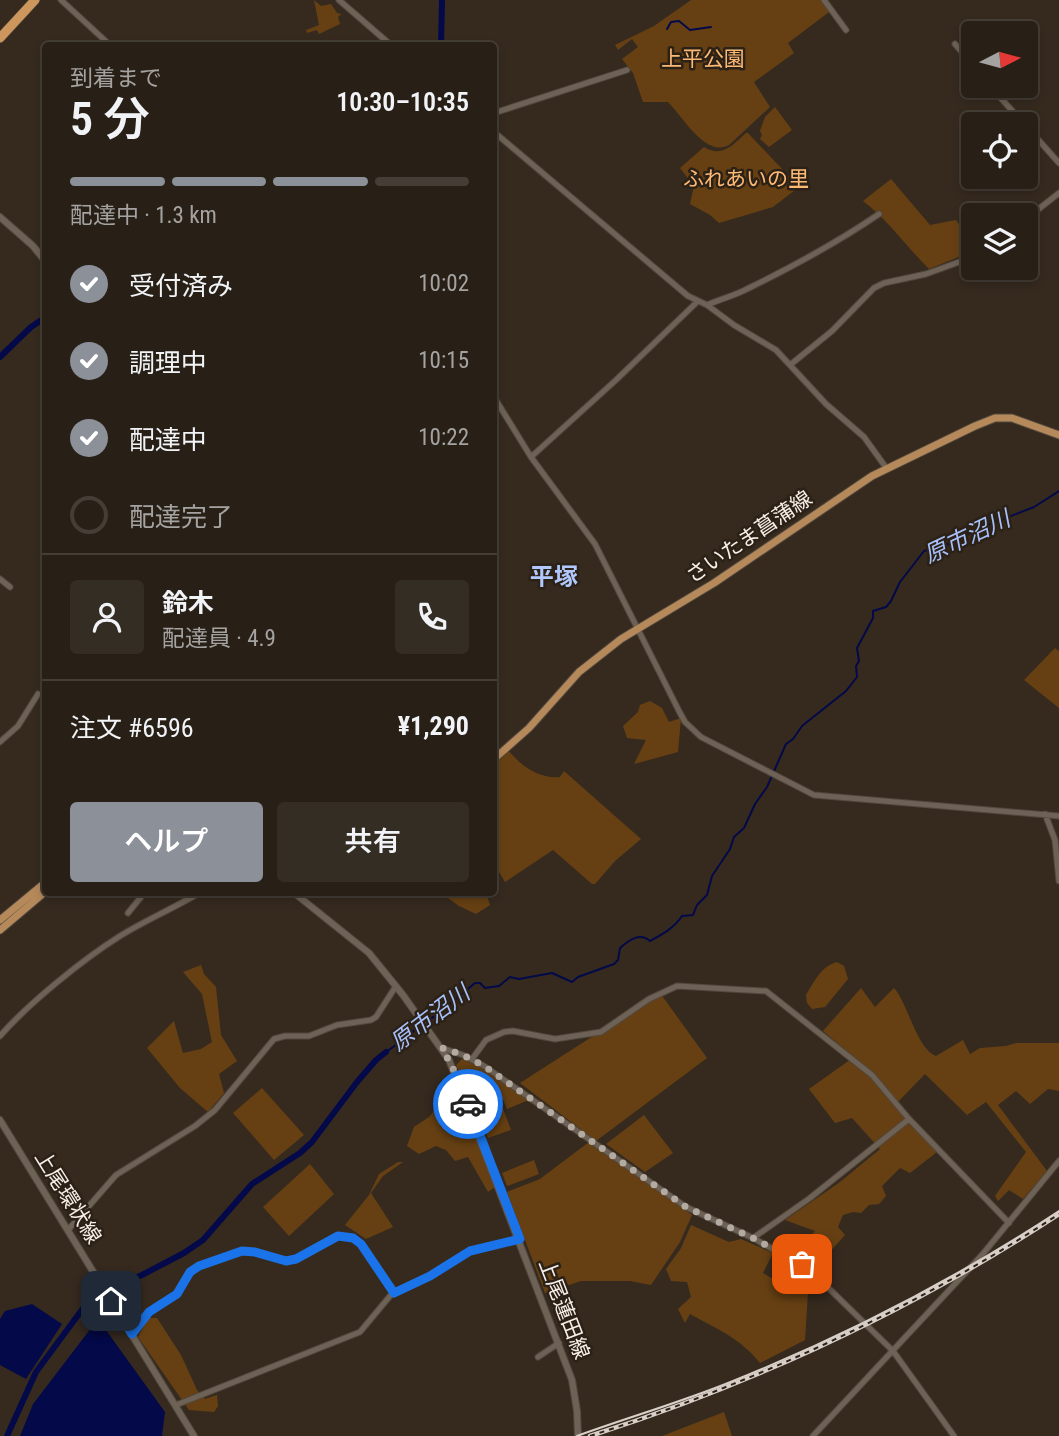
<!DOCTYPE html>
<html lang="ja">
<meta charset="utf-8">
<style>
body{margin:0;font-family:"Roboto Condensed","Noto Sans JP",sans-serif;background:#342d24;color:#f1f3f6;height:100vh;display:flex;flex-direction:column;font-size:26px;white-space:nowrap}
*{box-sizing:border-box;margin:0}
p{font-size:23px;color:#a5a3a1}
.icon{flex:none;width:38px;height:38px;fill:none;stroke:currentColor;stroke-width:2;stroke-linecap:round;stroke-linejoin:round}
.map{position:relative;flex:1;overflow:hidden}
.drawer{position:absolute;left:42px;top:42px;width:455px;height:854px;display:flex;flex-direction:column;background:#282017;border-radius:7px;box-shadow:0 4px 10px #0003,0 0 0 2px #443e36}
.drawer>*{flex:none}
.needle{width:46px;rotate:84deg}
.fabs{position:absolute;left:961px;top:21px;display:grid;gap:14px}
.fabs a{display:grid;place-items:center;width:77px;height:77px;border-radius:7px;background:#282017;box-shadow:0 4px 10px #0003,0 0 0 2px #443e36;font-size:35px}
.pin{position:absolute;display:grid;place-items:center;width:60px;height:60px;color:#fff;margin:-30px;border-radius:14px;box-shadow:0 4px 10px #0006}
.courier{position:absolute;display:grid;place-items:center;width:70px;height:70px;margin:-35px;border:5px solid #1a73e8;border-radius:50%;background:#fff;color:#222;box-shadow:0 2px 9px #0007}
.summary em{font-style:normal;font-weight:600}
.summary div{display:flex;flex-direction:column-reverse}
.summary{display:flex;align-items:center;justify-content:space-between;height:119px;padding:0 28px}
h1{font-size:46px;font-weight:600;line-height:52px}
.bar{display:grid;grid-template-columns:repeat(4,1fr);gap:10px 7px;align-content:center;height:84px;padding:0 28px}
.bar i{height:9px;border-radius:5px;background:#443e36}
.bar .selected{background:#8c9099}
.bar p{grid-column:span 4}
.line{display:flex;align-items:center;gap:18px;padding:0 28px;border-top:2px solid #443e36}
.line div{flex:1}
.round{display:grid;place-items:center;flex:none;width:74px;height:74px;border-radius:7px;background:#342d24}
ol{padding:0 28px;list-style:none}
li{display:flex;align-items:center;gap:21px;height:77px}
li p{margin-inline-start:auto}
li .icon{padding:7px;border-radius:50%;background:#8c9099;color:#fff;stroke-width:4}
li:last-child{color:#a5a3a1}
li i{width:38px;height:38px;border:4px solid #443e36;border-radius:50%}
.action{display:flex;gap:14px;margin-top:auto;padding:14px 28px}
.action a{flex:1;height:80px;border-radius:7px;background:#8c9099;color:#fff;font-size:28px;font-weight:600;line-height:80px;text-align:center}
.action a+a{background:#342d24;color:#f1f3f6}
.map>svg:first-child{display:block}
.green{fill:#664013}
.water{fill:#030949}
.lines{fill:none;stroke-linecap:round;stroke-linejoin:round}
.stream{stroke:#030949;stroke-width:2}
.river{stroke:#030949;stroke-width:6}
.tertiary-casing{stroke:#51483e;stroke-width:7}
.secondary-casing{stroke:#51483e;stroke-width:8}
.primary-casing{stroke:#51483e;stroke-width:9}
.trunk-casing{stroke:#51483e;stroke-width:10}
.tertiary{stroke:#6e6155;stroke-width:5}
.secondary{stroke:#6e6155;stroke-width:6}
.primary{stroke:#b5895a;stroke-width:7}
.trunk{stroke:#cc965c;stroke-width:9}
.tram{stroke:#d8d0c8;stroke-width:2}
.rail-casing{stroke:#d8d0c8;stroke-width:4.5}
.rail{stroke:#2c2116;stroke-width:2;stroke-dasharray:5;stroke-linecap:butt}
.done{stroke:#b3aaa2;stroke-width:7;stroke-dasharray:0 12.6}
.route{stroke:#1a73e8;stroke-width:9}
.labels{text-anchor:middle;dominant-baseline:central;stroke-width:5;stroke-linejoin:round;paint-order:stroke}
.park-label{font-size:21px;fill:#fcb973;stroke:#2c2116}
.street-label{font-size:21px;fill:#f7efe8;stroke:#2c2116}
.water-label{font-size:23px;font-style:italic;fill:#a7c1fb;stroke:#2c2116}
.quarter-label{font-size:24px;font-weight:bold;fill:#b0c8fd;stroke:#2c2116}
</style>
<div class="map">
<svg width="1059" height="1436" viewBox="0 0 1059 1436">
<rect width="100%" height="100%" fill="#362a1f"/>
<path class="green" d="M314,0L321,6L331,4L337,13L341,14L338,17L340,24L319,34L317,30L307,33L306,30L319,25Z
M691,0H821L829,12L788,43L794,53L754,82L770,107L729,145C706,158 683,117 668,102H643L633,73L622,59L638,47L632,39L618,50L615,45L654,26Z
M775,107L792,130L769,147L760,139L762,135L760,131L765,117Z
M746,133H748L799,187L773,207L719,223L710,215L690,204L694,186L680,168L704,147C722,158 733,145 746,133Z
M891,179L930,225L956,220L973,243V251L929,269C906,246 888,220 863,201Z
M1055,648L1059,651V708L1024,680Z
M650,701L662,708L669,722L681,718L678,752L634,764L646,740L627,738L623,726L638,712L640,705Z
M508,750C521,766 539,779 560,777L564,771L641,839L615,861L595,884H592L553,850L505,882L494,863V762Z
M441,893H485L486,895L487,893H493L487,896L490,905L476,914L459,906Z
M837,962L844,966L848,979L825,1007L812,1009L807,1003L806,995C814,982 821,966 837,962Z
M201,965L204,974L216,987L221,1035L237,1061L219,1074L224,1093L208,1112L180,1088L147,1048L174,1021L183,1053L201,1049L212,1042L202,994L183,972Z
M861,988L875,1007L894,988C908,1003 916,1048 936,1056L963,1040L970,1054L980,1048L1006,1046L1016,1043H1059V1091L1048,1089L1030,1104L1016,1091L998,1105L1047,1171L1023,1199L1009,1190L998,1201L995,1196L1026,1152L986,1102L967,1115L925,1074L894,1106L937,1152L910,1173L900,1168L882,1186L886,1196L879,1204L869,1205L861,1213L853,1212L843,1215L838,1227L845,1235L827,1255L810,1267L797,1251L815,1231L785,1220L840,1182L880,1149L852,1118L835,1123L809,1089L854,1057L823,1031Z
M660,993L707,1058L596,1141L520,1083Z
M462,1059L478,1066L529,1100L507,1109L501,1095L473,1105L456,1065Z
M450,1083L462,1102L495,1187L488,1192L468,1157L455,1161L446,1150L436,1146L419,1154L407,1146L414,1127L429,1117L440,1104Z
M262,1088L304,1135L274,1160L233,1113Z
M499,1098L511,1130L488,1138L476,1106Z
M644,1115L673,1153L645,1172L606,1144Z
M589,1142L692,1215L680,1242L651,1285L630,1281H581L545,1293L507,1192L540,1179Z
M534,1160L539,1174L507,1186L502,1173Z
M398,1162H403L383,1176L371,1193L393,1227L366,1239L345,1225L369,1195L379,1174Z
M310,1164L334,1194L289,1236L263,1207Z
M691,1225L729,1242L741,1239L773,1253L763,1273L778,1282L800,1270L809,1276L805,1340L760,1363C740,1338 717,1329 690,1314L685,1323L678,1309L691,1297L687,1282L671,1281L666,1269L681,1248Z
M148,1318H157L181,1355L197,1390L205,1399L217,1395L218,1406L214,1412L189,1410L138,1337Z
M724,1412L732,1436H662Z"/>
<path class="water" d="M32,1304L62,1324L26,1379L0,1365V1319L5,1311Z
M98,1319L165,1412L162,1436H20L33,1404Z"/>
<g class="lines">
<path class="stream" d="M667,29L671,22L679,21L690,30L711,27
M424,1021L436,1016L475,983H480L485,988L499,986L510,977L519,979L552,973L572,982L578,977L614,964L618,960L620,948C629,940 640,932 650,941C663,934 674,928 682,916L693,915L697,905L707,895L712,876L730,849L734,837L744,828L755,804L767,787L786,744L793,739L802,726L846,691L857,677L856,666L859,661L857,648L873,618V611L886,607L891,601L900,582L924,551L948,544L980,528L1034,507L1059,491
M386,1052L410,1035L420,1024"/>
<path class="river" d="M441,46L442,0
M0,357L31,327L46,317
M7,1436L36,1372L87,1303L130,1279L140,1276L184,1253L203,1240L252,1184L300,1153L312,1142L357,1082L376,1060L386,1052"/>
<defs>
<path id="tertiary" d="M61,0L111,46
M339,0L392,46
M824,0L846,30
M955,44L973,65
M990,86L1024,124
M494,113L627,70
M1026,126L1059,163
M494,132L688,296L707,305L734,325L776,350L826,404L864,437L887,469
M1026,219L1059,193
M707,305C720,299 734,296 747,289C792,267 838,242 879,214
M790,365L832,331L874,288L884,283L926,274L973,257
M494,397L531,457L595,544L679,711L685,722L701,737L814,795L1059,816
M531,457L616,380L697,302
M0,579L10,587
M0,742L18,726L38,694
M1045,814L1055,840L1059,881
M128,913L145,892
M0,1036C29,1003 82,960 120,936C146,920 174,908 201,892
M442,1048L463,1055L484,1066L686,1207L753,1238L810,1270L893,1351L954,1436
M472,1059L486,1040L504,1032L513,1031L555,1039L601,1032L649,999L677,986L766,991L872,1075L909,1119L1009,1223
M68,1230L116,1175L195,1126L215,1110L274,1039L285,1036H309L337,1025L371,1020L376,1017L396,986
M753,1238L810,1198L909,1119
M132,1334L149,1312L177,1294L190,1272L199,1266L242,1251L255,1252L286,1260H296L338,1236L353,1238L361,1244L394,1293L431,1276L470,1251L519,1239
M538,1357L559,1343
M176,1405L360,1332L390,1296
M813,1436L982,1255L1059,1161"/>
<path id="secondary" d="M0,217L33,246L46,262
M293,892L369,953L403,995L449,1060L572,1380L577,1411L578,1436
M0,1120L194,1436"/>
<path id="primary" d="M494,759L529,728L579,672L621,639L714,583L872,476L975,426L995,418H1012L1059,435
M0,920L46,882
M0,930L46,891"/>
<path id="trunk" d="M0,38L35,0"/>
</defs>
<use href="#tertiary" class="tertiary-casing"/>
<use href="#secondary" class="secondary-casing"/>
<use href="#primary" class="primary-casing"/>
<use href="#trunk" class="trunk-casing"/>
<use href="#tertiary" class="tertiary"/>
<use href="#secondary" class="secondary"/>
<use href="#primary" class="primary"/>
<use href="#trunk" class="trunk"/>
<path class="tram" d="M577,1436C629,1417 682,1402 733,1381C847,1335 957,1278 1059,1211"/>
<defs>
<path id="rail" d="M590,1436C755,1383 914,1309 1059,1214"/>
</defs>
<use href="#rail" class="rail-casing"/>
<use href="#rail" class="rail"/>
</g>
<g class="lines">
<path class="done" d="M468,1104L457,1076L442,1048L463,1055L484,1066L686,1207L753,1238L802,1264"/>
<path class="route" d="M111,1301L132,1334L149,1312L177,1294L190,1272L199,1266L242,1251L255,1252L286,1261L296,1259L338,1236L353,1238L361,1244L394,1293L430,1276L470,1251L520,1239L468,1104"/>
</g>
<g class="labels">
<g class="park-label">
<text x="703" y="59">上平公園</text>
<text x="746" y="179">ふれあいの里</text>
</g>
<g class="street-label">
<text transform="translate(749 537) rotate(-34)">さいたま菖蒲線</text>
<text transform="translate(68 1197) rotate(58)">上尾環状線</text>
<text transform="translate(564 1309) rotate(69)">上尾蓮田線</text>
</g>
<g class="water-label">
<text transform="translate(967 537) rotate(-25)">原市沼川</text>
<text transform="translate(430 1018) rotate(-37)">原市沼川</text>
</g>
<g class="quarter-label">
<text x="554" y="577">平塚</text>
</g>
</g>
</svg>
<div class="fabs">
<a><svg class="needle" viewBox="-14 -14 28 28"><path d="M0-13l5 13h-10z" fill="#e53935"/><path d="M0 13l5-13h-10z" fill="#a5a3a1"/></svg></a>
<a><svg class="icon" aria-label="locate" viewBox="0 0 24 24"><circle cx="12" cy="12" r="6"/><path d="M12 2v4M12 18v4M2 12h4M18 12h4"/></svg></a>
<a><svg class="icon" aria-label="layers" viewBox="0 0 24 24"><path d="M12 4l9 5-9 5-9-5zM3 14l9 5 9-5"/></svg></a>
</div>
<div class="pin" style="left:802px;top:1264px;background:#ea580c"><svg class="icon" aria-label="bag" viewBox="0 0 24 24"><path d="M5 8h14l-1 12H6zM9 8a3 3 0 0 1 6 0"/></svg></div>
<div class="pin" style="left:111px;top:1301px;background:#1f2937"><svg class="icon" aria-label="home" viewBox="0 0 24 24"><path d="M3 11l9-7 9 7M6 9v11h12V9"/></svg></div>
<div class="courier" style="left:468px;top:1104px"><svg class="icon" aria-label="car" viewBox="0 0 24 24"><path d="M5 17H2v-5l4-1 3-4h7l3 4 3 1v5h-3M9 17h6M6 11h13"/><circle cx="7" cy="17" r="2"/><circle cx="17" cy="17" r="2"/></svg></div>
<section class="drawer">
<div class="summary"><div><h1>5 分</h1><p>到着まで</p></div><em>10:30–10:35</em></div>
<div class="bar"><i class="selected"></i><i class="selected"></i><i class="selected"></i><i></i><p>配達中 · 1.3 km</p></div>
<ol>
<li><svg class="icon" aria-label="check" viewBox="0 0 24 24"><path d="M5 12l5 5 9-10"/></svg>受付済み<p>10:02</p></li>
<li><svg class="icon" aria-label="check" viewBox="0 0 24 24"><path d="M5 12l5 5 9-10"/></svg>調理中<p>10:15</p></li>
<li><svg class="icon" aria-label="check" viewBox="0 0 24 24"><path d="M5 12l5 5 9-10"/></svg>配達中<p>10:22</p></li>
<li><i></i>配達完了</li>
</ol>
<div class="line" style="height:126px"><a class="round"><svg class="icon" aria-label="person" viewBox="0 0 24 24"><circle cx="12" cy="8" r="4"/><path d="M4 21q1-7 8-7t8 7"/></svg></a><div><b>鈴木</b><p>配達員 · 4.9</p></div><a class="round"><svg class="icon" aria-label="phone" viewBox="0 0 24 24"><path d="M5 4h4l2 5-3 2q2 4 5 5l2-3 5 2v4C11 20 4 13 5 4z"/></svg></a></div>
<div class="line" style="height:91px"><div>注文 #6596</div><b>¥1,290</b></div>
<div class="action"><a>ヘルプ</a><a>共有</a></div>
</section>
</div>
